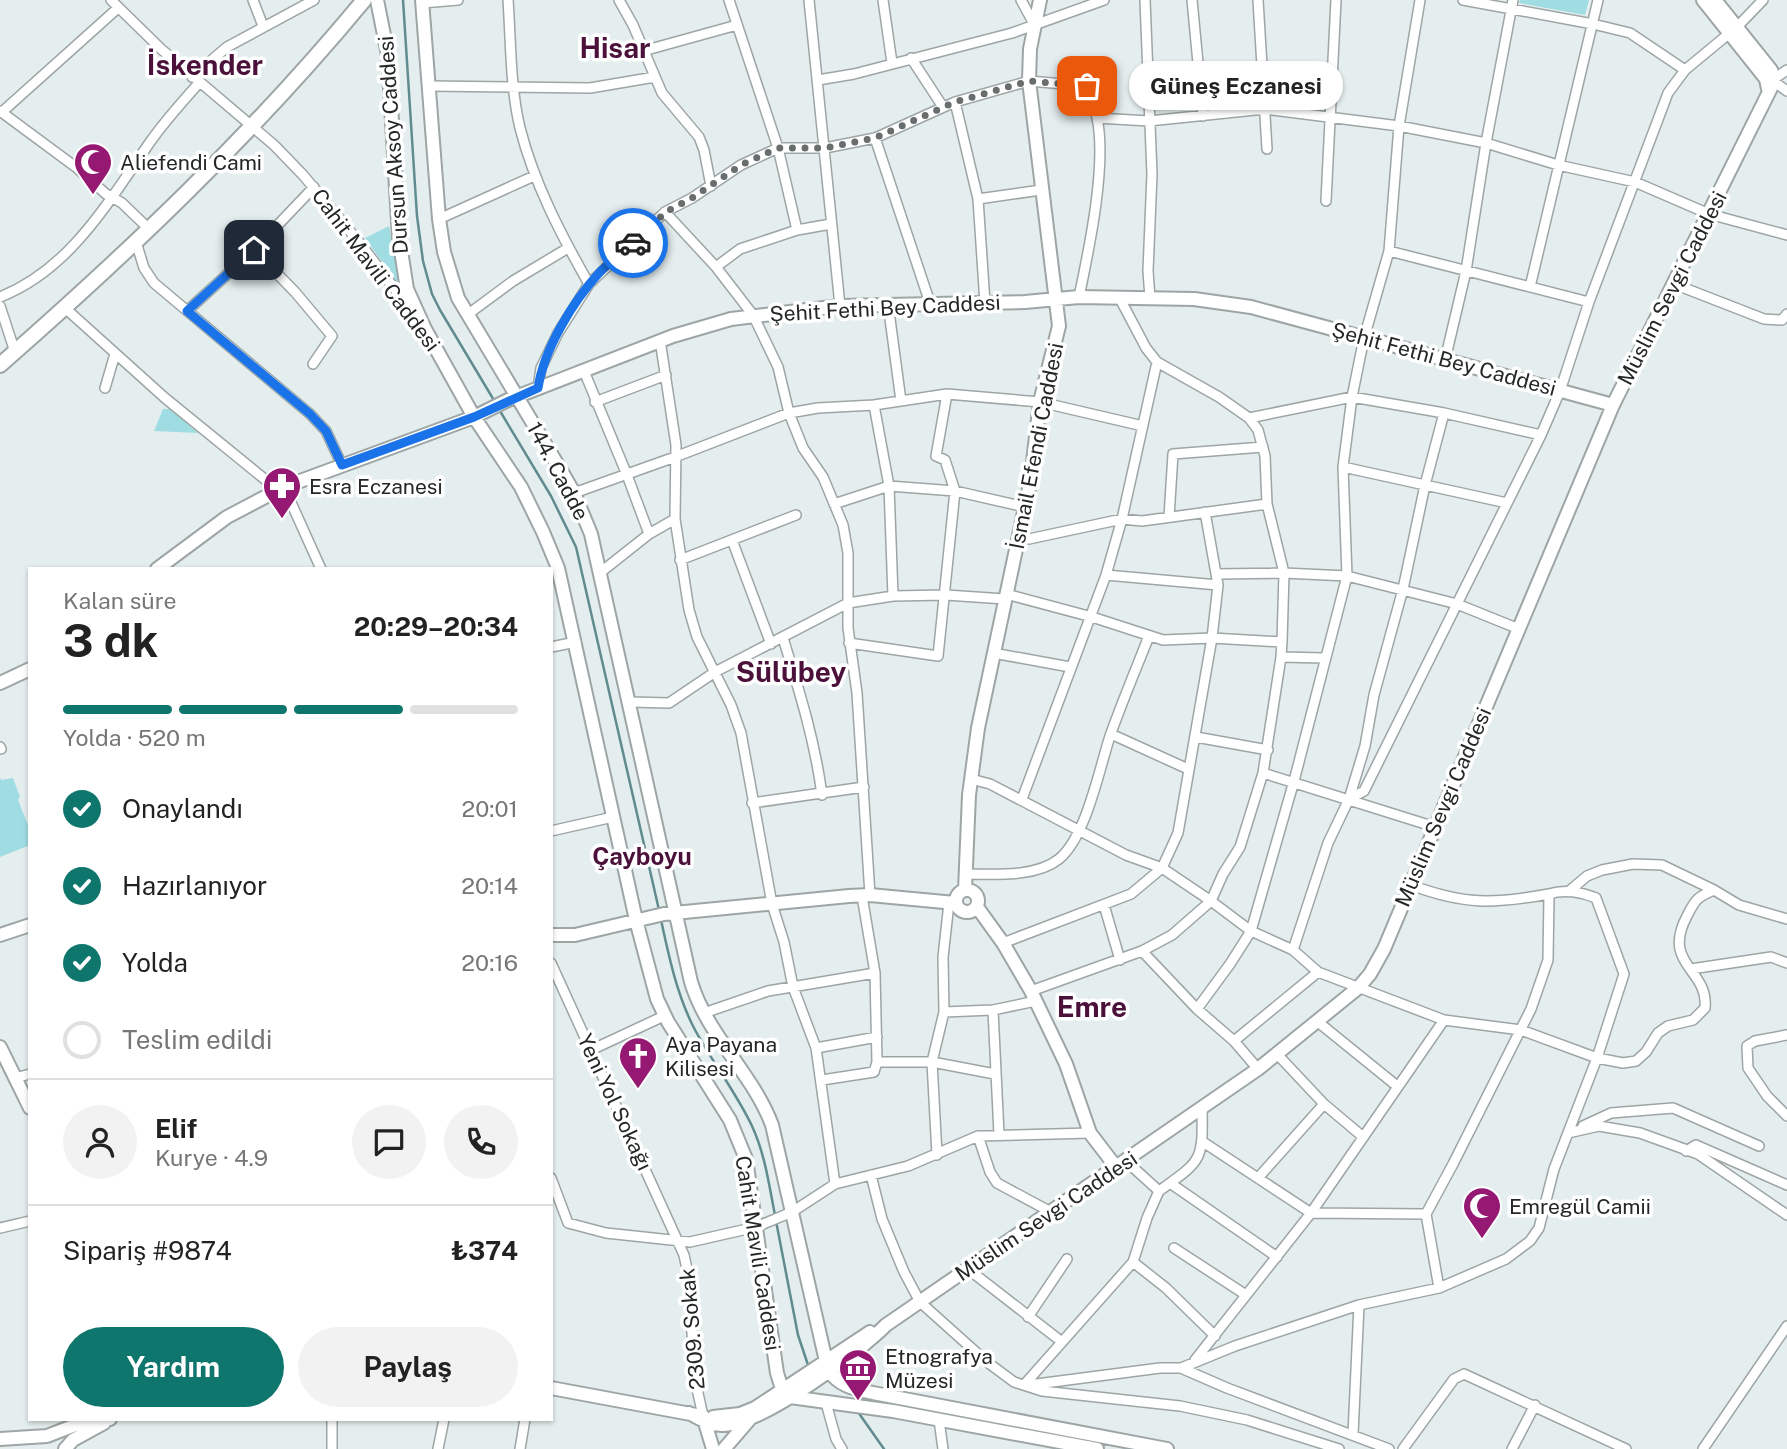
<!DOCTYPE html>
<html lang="tr">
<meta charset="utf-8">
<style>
body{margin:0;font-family:"Public Sans",sans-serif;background:#f2f2f2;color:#222;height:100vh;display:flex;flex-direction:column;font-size:26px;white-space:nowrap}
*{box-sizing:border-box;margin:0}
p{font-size:23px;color:#767676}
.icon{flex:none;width:38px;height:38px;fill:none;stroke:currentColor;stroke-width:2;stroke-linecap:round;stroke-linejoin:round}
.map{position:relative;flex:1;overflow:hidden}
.sheet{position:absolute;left:28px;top:567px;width:525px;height:854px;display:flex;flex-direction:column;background:#fff;border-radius:0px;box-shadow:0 2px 5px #0004}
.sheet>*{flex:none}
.pin{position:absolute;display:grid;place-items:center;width:60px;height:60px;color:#fff;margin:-30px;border-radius:14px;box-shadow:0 4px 10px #0006}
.courier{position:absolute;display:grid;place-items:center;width:70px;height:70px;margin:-35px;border:5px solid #1a73e8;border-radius:50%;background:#fff;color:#222;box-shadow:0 2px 9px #0007}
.bubble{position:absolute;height:49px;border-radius:24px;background:#fff;box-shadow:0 2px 5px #0004;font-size:23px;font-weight:700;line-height:49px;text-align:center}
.summary em{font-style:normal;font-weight:700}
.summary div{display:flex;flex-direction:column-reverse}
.summary{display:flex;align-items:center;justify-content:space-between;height:119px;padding:0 35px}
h1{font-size:46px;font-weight:700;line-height:52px}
.bar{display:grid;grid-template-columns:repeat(4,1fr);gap:10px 7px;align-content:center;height:84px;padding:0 35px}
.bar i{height:9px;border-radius:5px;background:#e0e0e0}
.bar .active{background:#0f766e}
.bar p{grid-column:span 4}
.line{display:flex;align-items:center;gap:18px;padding:0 35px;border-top:2px solid #e0e0e0}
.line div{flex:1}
.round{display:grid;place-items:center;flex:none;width:74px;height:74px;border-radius:37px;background:#f2f2f2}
ol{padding:0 35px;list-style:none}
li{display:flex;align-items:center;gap:21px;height:77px}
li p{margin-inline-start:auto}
li .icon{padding:7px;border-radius:50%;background:#0f766e;color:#fff;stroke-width:4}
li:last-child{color:#767676}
li i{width:38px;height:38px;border:4px solid #e0e0e0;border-radius:50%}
.primary-button{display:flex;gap:14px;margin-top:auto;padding:14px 35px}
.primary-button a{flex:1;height:80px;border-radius:42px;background:#0f766e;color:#fff;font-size:28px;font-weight:700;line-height:80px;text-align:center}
.primary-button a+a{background:#f2f2f2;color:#222}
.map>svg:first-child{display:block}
.green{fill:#a0dde3}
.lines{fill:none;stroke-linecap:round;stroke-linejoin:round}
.stream{stroke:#608b8f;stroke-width:2.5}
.street-casing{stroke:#9da5a5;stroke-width:12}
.secondary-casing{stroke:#9da5a5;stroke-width:16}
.primary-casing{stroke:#9da5a5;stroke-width:18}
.street{stroke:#fff;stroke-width:9}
.secondary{stroke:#fff;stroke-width:12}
.primary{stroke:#fff;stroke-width:14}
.done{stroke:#686d6d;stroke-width:7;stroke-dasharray:0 12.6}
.route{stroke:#1a73e8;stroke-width:9}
.labels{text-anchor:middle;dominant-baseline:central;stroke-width:7;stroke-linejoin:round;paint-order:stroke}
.street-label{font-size:21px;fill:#242727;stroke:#fff}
.poi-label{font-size:21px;fill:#242727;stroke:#fff;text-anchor:start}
.quarter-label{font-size:24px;font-weight:bold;fill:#4b113a;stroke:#fff}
.district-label{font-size:28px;font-weight:bold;fill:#4b113a;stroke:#fff}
</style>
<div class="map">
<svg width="1787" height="1449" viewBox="0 0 1787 1449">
<rect width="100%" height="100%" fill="#e5eeef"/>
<path class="green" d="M1520,0H1589L1585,15L1519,3Z
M389,226L401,288L365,238Z
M163,409H170L198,433L154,431Z
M0,777L1,780L13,778L20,797L18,800L30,830V845L0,857Z"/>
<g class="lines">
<path class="stream" d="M403,0L417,216L423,261L432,294L440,310L495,402
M500,411L551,496L576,547L659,910
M661,920C669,957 677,995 694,1028C712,1062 736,1092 752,1126C765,1154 769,1185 775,1215
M776,1221L798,1335L808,1365
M858,1412L884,1449"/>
<defs>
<path id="street" d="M111,0L161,49L274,145L303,175L359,242L417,318
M253,0L263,26
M508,0C511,42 510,86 520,128C534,183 561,235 589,284
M619,0L633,25L662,93L699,137L704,150L711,186
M729,0L778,148L797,230
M809,0L840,306
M883,0L892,63
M1021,0L1034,24
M1145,0L1152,174L1148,271L1150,298
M1192,0L1203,116
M1258,0L1267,149
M1463,0L1593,24L1630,33L1685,70
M422,3L458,0
M643,51L737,25
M911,58L943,107
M192,77L227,47L314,0
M818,80L854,74L1012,33L1104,0
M1773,81L1787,91
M1769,82L1787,70
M429,86L590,88L655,77
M955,102L978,199L985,303
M0,111L77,168L106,194L122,203L149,229
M2,112L118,8
M1097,118L1149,121L1265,109L1399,126L1486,143L1558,165L1635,182L1709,214L1787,235
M875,138L930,303
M978,199L1041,190
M1326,201L1336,0
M665,212L716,267L753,315L778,367L789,413L803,448L823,477L843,525L848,553V628L857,693L870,895
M439,219L534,176
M136,242L144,268L154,283L310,414L326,431L342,465
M254,250L295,292L332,336L313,364
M1389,251L1589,302
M716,267L740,249L797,230L831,224
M1674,284L1764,319L1782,320L1787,314
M1530,287L1598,0
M0,297C69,270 107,204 148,145C163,123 181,103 199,83
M1119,297L1146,348L1157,362L1219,397L1249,418L1258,430L1265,456L1267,504L1284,573L1282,642
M888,304L901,401
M0,306L15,352
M65,308L165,398L278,490
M187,311L254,250L314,187
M467,315L513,281L568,248
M660,340L676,445L675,519L689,610L697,637L731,705L741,733L772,904L784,942L793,987L816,1048L835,1184
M1445,360L1466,271L1486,143L1513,0
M584,371L627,475L649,534
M105,388L115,354
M538,388L541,368L558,333L589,284L665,212L692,198L741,165L778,148H825L875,138L955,102L1029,81L1087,86C1090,97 1095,107 1097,118C1107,165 1089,249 1079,297
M595,402L666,375
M874,405L889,486L893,596
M1249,418L1352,397L1444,413L1541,435
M1343,467L1507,503
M284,487L321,569
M574,493L675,457L789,413L818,408L874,405L947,394L1040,402L1143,426
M834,504L889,486L955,491L1025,507
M1169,517L1173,454L1263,447
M1019,538L1029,539L1122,519L1142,521L1267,504
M732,540L771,644
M680,560L796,515
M601,572L649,534L675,519
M1216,574L1284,573L1347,576L1457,604L1519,629
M1106,575L1218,585
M1006,594L1092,617L1163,640L1212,638L1282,642L1281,657L1324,658
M783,638C799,690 815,741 822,795
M849,643L938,656L955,491L945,460L936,456L947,394
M551,647L576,642
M993,653L1070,667
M630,702L669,703L715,672L848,603L893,596L946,595L1005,599
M1111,734L1188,769
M1196,737L1268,750
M0,747L1,749
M1263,773L1435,827
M971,779L990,784L1126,855L1162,868L1211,901L1251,931L1293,950L1318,972L1444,1020
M1022,799L1106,575L1122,519L1157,362
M1349,799L1364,791L1541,435L1560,391L1589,302L1668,93L1685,70L1737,27L1763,0
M752,803L864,787
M551,831L613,817
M965,874C993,874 1035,878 1059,859C1086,837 1099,770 1110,736C1122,702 1136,669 1149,636
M1411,885C1464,905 1494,904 1549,894
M1568,892L1587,876L1602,870L1633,864L1662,865L1714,890
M1104,905L1120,960
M1003,943L1131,894L1162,868L1178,833L1212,638L1218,585L1205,512
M1293,950L1328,843L1349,799L1365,746L1374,695L1403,589L1425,485L1444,413
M1142,951L1197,1009L1234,1041L1258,1069
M551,963L684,1255L687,1269L696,1384L703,1416
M1691,969L1771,957L1787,963
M1031,991L1142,951L1172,935L1211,901L1223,874L1240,847L1263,773L1281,657
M1197,1009L1230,964L1251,931L1294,781L1347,576L1343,467L1352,397L1364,338L1389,251L1399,126L1420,0
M993,1010L999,1134
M944,1012L993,1010L1036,1001
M704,1013L768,991L875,973
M1318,1022L1397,1086
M1787,1035L1755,1041L1747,1046L1748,1068L1767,1096L1787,1116
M1234,1041L1318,972
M816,1048L877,1037
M591,1050L664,1016
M1277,1054L1324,1104
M877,1062H932L995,1074
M15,1078L30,1074
M822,1080L874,1072L877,1062L875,973L862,896
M1583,1126L1611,1113L1673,1108L1759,1146
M1568,1133L1599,1126L1640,1133L1698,1154L1787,1215
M978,1136L990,1172L997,1183L1051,1212
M1686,1151L1696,1145L1787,1185
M937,1155L932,1062L944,1012L943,957L949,903
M1126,1161L1159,1191L1147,1218L1133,1262L1166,1288L1215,1336
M871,1175L882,1219L904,1272L920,1302L987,1362L1014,1382L1042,1391L1180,1406L1247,1420L1339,1449
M551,1178L568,1223L606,1233L690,1242L756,1227L792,1212L835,1184L908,1166L978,1136L1090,1133
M1258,1178L1324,1104L1362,1136
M1170,1183L1277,1257
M1159,1191C1202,1160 1203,1162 1202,1108
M1426,1214L1439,1288
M0,1228L30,1221
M1174,1248L1246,1295
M968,1269L1062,1342
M1028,1317L1067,1259
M1195,1360L1311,1213L1444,1020L1521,1030L1597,1058L1623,1063L1636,1061L1646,1052L1658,1033L1668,1026L1693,1020L1705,1008C1709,969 1661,965 1687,916C1695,900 1697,897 1714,890L1739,905L1787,919
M1181,1368L1235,1346L1359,1305L1439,1288L1506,1259L1530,1241L1539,1228L1554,1169L1597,1058L1624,974L1596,898C1582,892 1564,889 1549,894L1548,960L1531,1009L1453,1164L1426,1214L1311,1213L1203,1142
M1024,1385L1133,1262
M1029,1385L1160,1368H1181L1227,1388L1389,1449
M826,1403L836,1439L842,1449
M332,1419V1449
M939,1420L943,1449
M1353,1434L1359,1305
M438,1449L444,1419
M520,1449L525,1419
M1403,1449L1454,1379L1464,1374L1626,1449
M1512,1449L1535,1405
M1703,1449L1787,1326"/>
<path id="secondary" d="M377,0L388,55L399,238L407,289L425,329L474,417L521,487L543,532L558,568L636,920L657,999L668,1022L730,1120L746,1159L777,1373L781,1386L790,1397L893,1411L1097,1449
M422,0L439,219L444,252L458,298L562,472L574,493L591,534L691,982C707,1035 753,1074 772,1125L828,1370C840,1387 855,1389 873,1393L1167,1449
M1703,0L1766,79L1768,89
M157,569L227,517L284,487L474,417L508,400L673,336L731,319L840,306L1025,302L1079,297L1194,299L1251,307L1613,405
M0,683L30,669
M956 901a11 11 0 1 1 22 0a11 11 0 1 1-22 0Z
M965,890L969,795L978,728L1031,479L1040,402L1059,326L1029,81L1030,49L1040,0
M977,907L1003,943L1031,991L1066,1064L1090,1133L1116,1167
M0,935L30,925
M551,935H575L664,914L849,896L870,895L955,903
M0,1047L30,1108
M551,1388L696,1415
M689,1413C700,1419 711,1426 724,1425C763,1424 858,1353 886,1325L1258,1069L1358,988L1370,974L1384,949L1613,405L1771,88L1773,75L1771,70L1715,0
M703,1416L713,1449
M713,1417L740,1414L755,1408L870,1332
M0,1439L47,1436L78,1424L110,1419
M65,1449L73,1440L104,1423
M724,1449L749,1420"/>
<path id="primary" d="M0,365C129,252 255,132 364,0"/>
</defs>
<use href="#street" class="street-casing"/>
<use href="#secondary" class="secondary-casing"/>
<use href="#primary" class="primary-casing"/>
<use href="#street" class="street"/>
<use href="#secondary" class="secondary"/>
<use href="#primary" class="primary"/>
</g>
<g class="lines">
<path class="done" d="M633,243L666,212L692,198L741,165L778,148H825L875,138L955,102L1029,81L1087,86"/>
<path class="route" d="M254,250L187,311L310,414L326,431L342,465L474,417L538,388C544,349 573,301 600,272C610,262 622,253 633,243"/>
</g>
<defs>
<symbol id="mosque-pin" viewBox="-11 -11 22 30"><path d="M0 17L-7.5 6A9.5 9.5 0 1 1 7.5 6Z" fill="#951973" stroke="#fff"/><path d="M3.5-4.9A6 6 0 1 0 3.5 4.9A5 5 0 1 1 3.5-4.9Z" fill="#fff"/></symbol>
<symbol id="pharmacy-pin" viewBox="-11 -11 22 30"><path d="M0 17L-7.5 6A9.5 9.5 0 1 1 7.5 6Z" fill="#951973" stroke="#fff"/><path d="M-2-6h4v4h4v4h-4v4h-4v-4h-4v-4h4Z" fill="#fff"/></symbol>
<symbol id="church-pin" viewBox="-11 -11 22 30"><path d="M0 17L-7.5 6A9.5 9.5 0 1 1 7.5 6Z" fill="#951973" stroke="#fff"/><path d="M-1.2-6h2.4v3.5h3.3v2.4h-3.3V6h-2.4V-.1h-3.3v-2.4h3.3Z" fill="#fff"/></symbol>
<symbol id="museum-pin" viewBox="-11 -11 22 30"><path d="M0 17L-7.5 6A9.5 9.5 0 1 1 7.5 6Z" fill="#951973" stroke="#fff"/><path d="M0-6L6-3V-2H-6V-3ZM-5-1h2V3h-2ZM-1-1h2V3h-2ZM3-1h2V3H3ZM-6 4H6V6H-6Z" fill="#fff"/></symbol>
</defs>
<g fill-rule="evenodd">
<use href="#mosque-pin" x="71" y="140" width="44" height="60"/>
<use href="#pharmacy-pin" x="260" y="464" width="44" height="60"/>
<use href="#church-pin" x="616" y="1034" width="44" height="60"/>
<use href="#mosque-pin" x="1460" y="1184" width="44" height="60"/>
<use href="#museum-pin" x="836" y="1346" width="44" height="60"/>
</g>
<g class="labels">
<g class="street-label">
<text transform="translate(393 145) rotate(-94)">Dursun Aksoy Caddesi</text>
<text transform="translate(376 270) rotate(53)">Cahit Mavili Caddesi</text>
<text transform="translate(1672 288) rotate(-63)">Müslim Sevgi Caddesi</text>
<text transform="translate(885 308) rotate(-3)">Şehit Fethi Bey Caddesi</text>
<text transform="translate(1444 359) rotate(15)">Şehit Fethi Bey Caddesi</text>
<text transform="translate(1036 446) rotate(-79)">İsmail Efendi Caddesi</text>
<text transform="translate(558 471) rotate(62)">144. Cadde</text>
<text transform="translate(1443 807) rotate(-67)">Müslim Sevgi Caddesi</text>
<text transform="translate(615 1102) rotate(65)">Yeni Yol Sokağı</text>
<text transform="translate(1046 1216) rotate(-34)">Müslim Sevgi Caddesi</text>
<text transform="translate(758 1253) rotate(81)">Cahit Mavili Caddesi</text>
<text transform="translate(692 1329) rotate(-95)">2309. Sokak</text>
</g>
<g class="poi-label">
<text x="120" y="162">Aliefendi Cami</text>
<text x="309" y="486">Esra Eczanesi</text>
<text x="665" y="1044">Aya Payana<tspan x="665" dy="24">Kilisesi</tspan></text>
<text x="1509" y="1206">Emregül Camii</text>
<text x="885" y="1356">Etnografya<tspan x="885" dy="24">Müzesi</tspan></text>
</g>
<g class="quarter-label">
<text x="642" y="856">Çayboyu</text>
</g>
<g class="district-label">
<text x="615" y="47">Hisar</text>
<text x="205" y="64">İskender</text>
<text x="791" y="671">Sülübey</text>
<text x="1092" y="1006">Emre</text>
</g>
</g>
</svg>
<div class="pin" style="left:1087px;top:86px;background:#ea580c"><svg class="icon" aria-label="bag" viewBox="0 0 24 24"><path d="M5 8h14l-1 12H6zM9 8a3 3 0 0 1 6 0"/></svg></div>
<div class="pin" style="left:254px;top:250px;background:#1f2937"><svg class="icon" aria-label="home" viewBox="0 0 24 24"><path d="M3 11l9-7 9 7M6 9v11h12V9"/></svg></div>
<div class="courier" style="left:633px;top:243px"><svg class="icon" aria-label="car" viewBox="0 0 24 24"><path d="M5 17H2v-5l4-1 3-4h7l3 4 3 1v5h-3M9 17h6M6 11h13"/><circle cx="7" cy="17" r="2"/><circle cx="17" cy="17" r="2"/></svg></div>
<div class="bubble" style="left:1129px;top:61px;width:214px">Güneş Eczanesi</div>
<section class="sheet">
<div class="summary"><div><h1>3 dk</h1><p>Kalan süre</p></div><em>20:29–20:34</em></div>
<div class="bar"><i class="active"></i><i class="active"></i><i class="active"></i><i></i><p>Yolda · 520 m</p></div>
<ol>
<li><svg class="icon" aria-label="check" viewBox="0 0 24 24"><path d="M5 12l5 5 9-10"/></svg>Onaylandı<p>20:01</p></li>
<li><svg class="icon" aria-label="check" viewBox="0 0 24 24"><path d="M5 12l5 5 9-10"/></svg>Hazırlanıyor<p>20:14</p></li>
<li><svg class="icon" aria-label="check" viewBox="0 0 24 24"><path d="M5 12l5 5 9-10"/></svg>Yolda<p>20:16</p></li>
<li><i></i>Teslim edildi</li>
</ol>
<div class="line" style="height:126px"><a class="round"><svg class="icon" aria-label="person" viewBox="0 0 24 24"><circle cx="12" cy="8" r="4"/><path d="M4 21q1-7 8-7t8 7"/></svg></a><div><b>Elif</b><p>Kurye · 4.9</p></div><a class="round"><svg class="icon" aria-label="chat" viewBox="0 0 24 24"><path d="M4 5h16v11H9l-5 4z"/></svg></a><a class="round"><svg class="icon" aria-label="phone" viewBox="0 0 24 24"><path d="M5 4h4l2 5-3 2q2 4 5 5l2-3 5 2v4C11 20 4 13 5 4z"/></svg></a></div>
<div class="line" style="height:91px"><div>Sipariş #9874</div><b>₺374</b></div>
<div class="primary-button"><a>Yardım</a><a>Paylaş</a></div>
</section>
</div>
